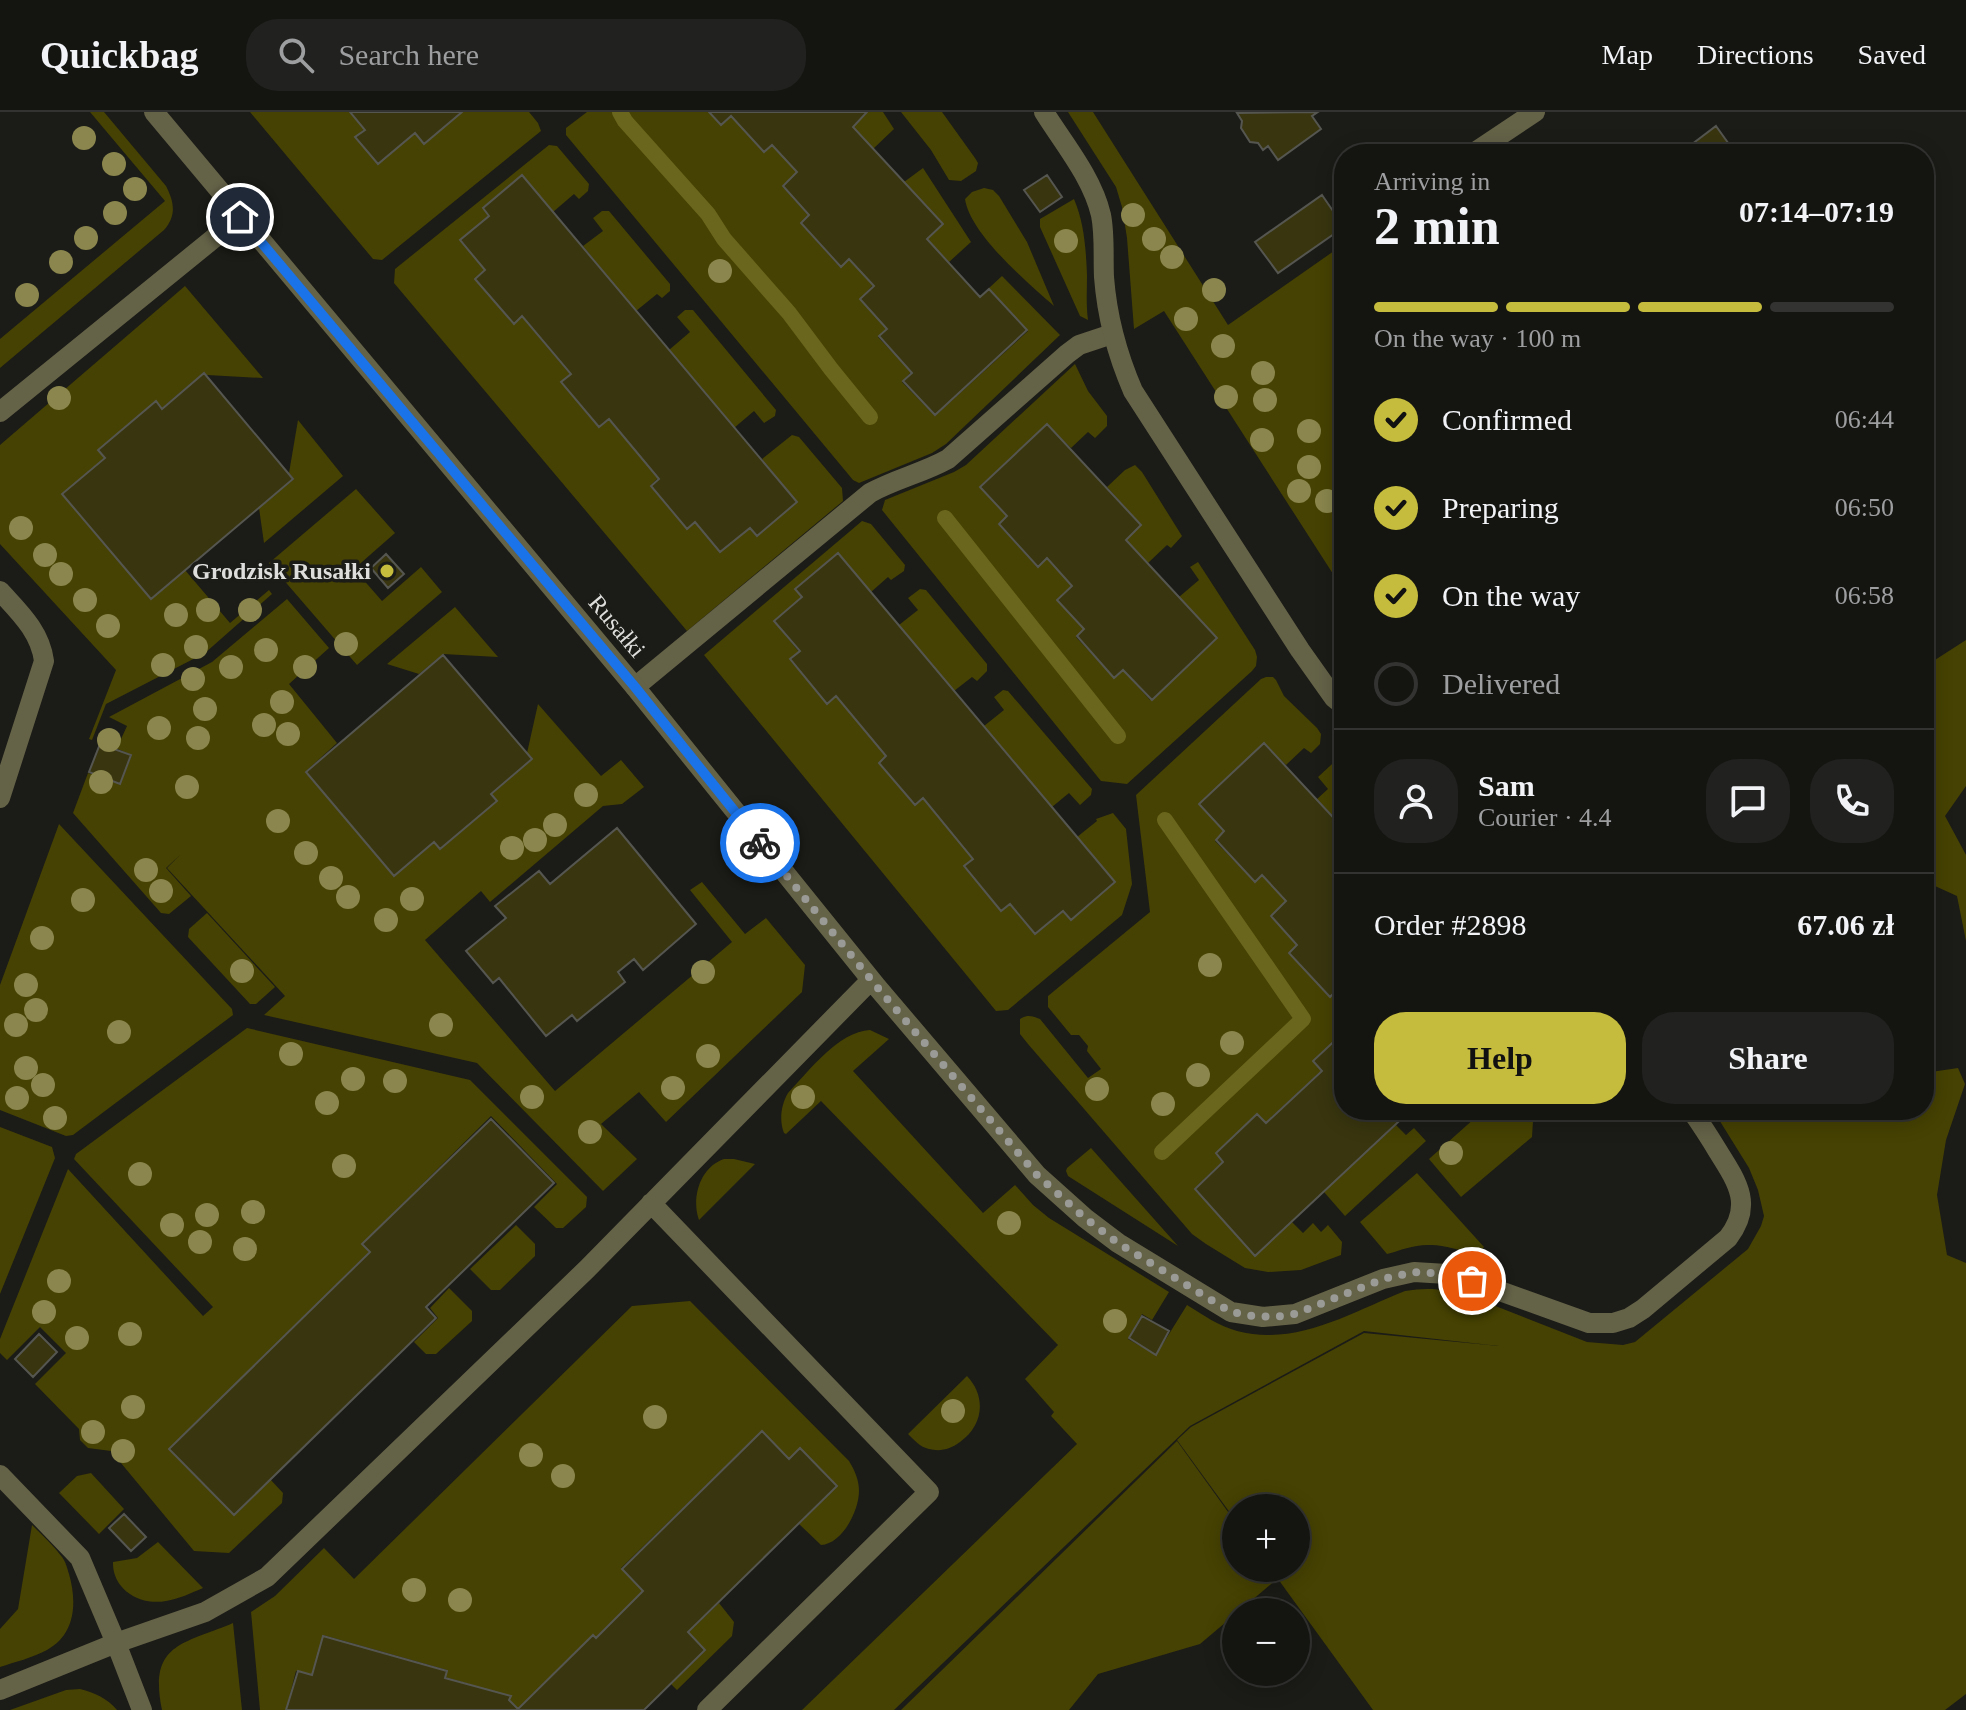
<!DOCTYPE html>
<meta charset="utf-8">
<style>
body{margin:0;font-family:"Times New Roman",serif;background:#21211f;color:#f1f3f6;height:100vh;display:flex;flex-direction:column;font-size:30px;white-space:nowrap}
*{box-sizing:border-box;margin:0}
p{font-size:26px;color:#9d9e9f}
.icon{flex:none;width:44px;height:44px;fill:none;stroke:currentColor;stroke-width:2;stroke-linecap:round;stroke-linejoin:round}
.map{position:relative;flex:1;overflow:hidden}
.side{position:absolute;left:1334px;top:32px;width:600px;height:976px;display:flex;flex-direction:column;background:#141411;border-radius:32px;box-shadow:0 4px 20px #0003,0 0 0 2px #333331}
.side>*{flex:none}
.fabs{position:absolute;left:1222px;top:1382px;display:grid;gap:16px}
.fabs a{display:grid;place-items:center;width:88px;height:88px;border-radius:50%;background:#141411;box-shadow:0 4px 20px #0003,0 0 0 2px #333331;font-size:40px}
.pin{position:absolute;display:grid;place-items:center;width:68px;height:68px;color:#fff;margin:-34px;border:4px solid #fff;border-radius:50%;box-shadow:0 2px 8px #0007}
.courier{position:absolute;display:grid;place-items:center;width:80px;height:80px;margin:-40px;border:6px solid #1a73e8;border-radius:50%;background:#fff;color:#222;box-shadow:0 2px 10px #0007}
.summary em{font-style:normal;font-weight:800}
.summary div{display:flex;flex-direction:column-reverse}
.summary{display:flex;align-items:center;justify-content:space-between;height:136px;padding:0 40px}
h1{font-size:52px;font-weight:800;line-height:60px}
.bar{display:grid;grid-template-columns:repeat(4,1fr);gap:12px 8px;align-content:center;height:96px;padding:0 40px}
.bar i{height:10px;border-radius:6px;background:#333331}
.bar .current{background:#c5bc3d}
.bar p{grid-column:span 4}
.line{display:flex;align-items:center;gap:20px;padding:0 40px;border-top:2px solid #333331}
.line div{flex:1}
.round{display:grid;place-items:center;flex:none;width:84px;height:84px;border-radius:32px;background:#21211f}
ol{padding:0 40px;list-style:none}
li{display:flex;align-items:center;gap:24px;height:88px}
li p{margin-inline-start:auto}
li .icon{padding:8px;border-radius:50%;background:#c5bc3d;color:#111;stroke-width:4}
li:last-child{color:#9d9e9f}
li i{width:44px;height:44px;border:4px solid #333331;border-radius:50%}
.primary-button{display:flex;gap:16px;margin-top:auto;padding:16px 40px}
.primary-button a{flex:1;height:92px;border-radius:32px;background:#c5bc3d;color:#111;font-size:32px;font-weight:800;line-height:92px;text-align:center}
.primary-button a+a{background:#21211f;color:#f1f3f6}
header{display:flex;align-items:center;gap:48px;box-sizing:border-box;height:112px;padding:0 40px;background:#141411;border-bottom:2px solid #333331}
header strong{font-size:38px}
nav{display:flex;gap:44px;margin-inline-start:auto;font-size:28px}
.search{width:560px;height:72px;background:#21211f;display:flex;align-items:center;gap:20px;box-sizing:border-box;padding:0 28px;border-radius:32px;color:#9d9e9f;font-size:30px}
.map>svg:first-child{display:block}
.green{fill:#464203}
.lines{fill:none;stroke-linecap:round;stroke-linejoin:round}
.stream{stroke:#6b661d;stroke-width:16}
.building{fill:#38350f;stroke:#565651;stroke-width:2}
.service{stroke:#646247;stroke-width:20}
.minor{stroke:#646247;stroke-width:20}
.tree{fill:#8a864d}
.done{stroke:#9a9a97;stroke-width:8;stroke-dasharray:0 14.4}
.route{stroke:#1a73e8;stroke-width:10}
.poi-dot{fill:#c5bc3d;stroke:#1b1b17;stroke-width:3}
.labels{text-anchor:middle;dominant-baseline:central;stroke-width:7;stroke-linejoin:round;paint-order:stroke}
.poi-label{font-size:24px;font-weight:bold;fill:#dededc;stroke:#1b1b17;text-anchor:end}
.street-label{font-size:24px;fill:#dededc;stroke:#1b1b17}
</style>
<header>
<strong>Quickbag</strong>
<div class="search"><svg class="icon" aria-label="search" viewBox="0 0 24 24"><circle cx="10" cy="10" r="6"/><path d="M15 15l6 6"/></svg>Search here</div>
<nav><a>Map</a><a>Directions</a><a>Saved</a></nav>
</header>
<div class="map">
<svg width="1966" height="1598" viewBox="0 0 1966 1598">
<rect width="100%" height="100%" fill="#1b1b17"/>
<path class="green" d="M90,0H104L166,74C174,90 177,103 164,118L0,256V227L165,89Z
M250,0H349L364,17L356,25L415,21L424,32L462,0H529L538,11L541,19L382,148L373,147Z
M587,0H709L721,13L731,4L764,40L772,33L797,60L782,74L809,104L801,112L840,155L849,147L873,173L860,187L887,216L878,225L911,260L902,270L935,304L1028,219L989,176L1002,164L1060,223L946,332L932,341L859,371L853,368L566,23V16Z
M868,0H883L894,17L873,37L853,15Z
M901,0H942L975,46L978,51L976,59L961,69L949,68L931,38Z
M1068,0H1093L1228,213L1344,132V479L1164,199L1134,217L1127,126L1122,95L1116,75Z
M549,33L557,34L589,72L588,79L579,87L574,82L553,100L522,63L483,96L489,104L460,128L485,159L476,167L513,212L522,205L570,262L561,270L599,316L609,308L658,366L650,374L687,417L695,410L720,440L749,416L756,424L797,390L762,347L792,323L799,325L842,376L843,389L687,519L394,171L395,157Z
M923,56L971,130L949,150L927,127L943,112L904,70Z
M984,76L993,78L999,84L1027,130L1054,194C1028,171 970,122 965,87L972,80Z
M1074,87C1084,110 1086,137 1087,163C1087,178 1086,193 1088,208L1080,204L1040,115V107Z
M602,99H609L670,172V179L662,186L657,182L636,199L583,134L603,119L593,106Z
M185,174L263,266L207,263L204,260L162,296L156,289L98,338L104,346L62,382L151,487L185,458L230,511L269,478L272,482L205,541L106,592L92,628L89,627L116,558L0,432V333Z
M685,198H693L776,298L775,304L764,311L754,299L734,316L669,238L690,220L677,205Z
M1075,252L1088,279L1107,304V314L1095,326L1088,320L1071,336L1047,312L980,374L1007,404L998,412L1037,455L1047,447L1072,474L1057,487L1084,517L1076,525L1114,566L1123,558L1150,588L1217,527L1179,485L1199,468L1190,455L1198,450L1255,538L1257,545L1256,554L1252,559L1127,672L1101,669L882,398L885,388L954,360L966,353Z
M298,308L343,364L264,431L259,396L294,367L289,361Z
M1135,353L1142,360L1182,424L1171,436L1167,433L1148,451L1126,428L1141,413L1107,375L1125,358Z
M356,377L395,421L354,457L382,489L421,455L442,480L357,553L269,451Z
M862,409L871,412L905,453L904,459L891,468L888,465L871,480L837,441L796,476L802,485L774,509L799,540L790,548L827,592L836,585L886,644L879,651L914,693L923,687L973,746L964,755L1001,799L1010,793L1035,823L1063,800L1070,808L1114,771L1077,725L1097,709L1096,707L1113,701L1126,717L1132,772L1122,803L1008,898L996,899L704,543Z
M920,477L926,478L987,552V559L977,569L972,565L954,579L899,513L918,498L908,486Z
M287,487L329,536L289,572L337,631L305,660L394,764L434,731L440,738L497,689L492,682L532,647L527,641L538,592L601,664L621,648L644,675L622,692L603,694L490,790L481,779L425,828L555,979L732,830L690,778L702,770L745,822L766,806L805,853L802,880L666,1010L639,980L601,1012L637,1047L603,1079L477,951L264,903L285,884L167,756L180,743L166,756L191,784L169,802L161,801L73,701L88,661L120,672L132,643L101,630L104,621L121,627L127,614L109,605L212,550Z
M455,495L498,545L443,542L419,562L387,552Z
M1966,528V674L1945,704L1966,743V829L1957,784L1924,769V555Z
M1266,565H1273L1276,568L1284,584L1317,616L1321,622L1320,632L1311,641L1304,636L1286,653L1264,631L1199,692L1224,719L1215,729L1255,770L1262,763L1286,789L1270,804L1297,833L1289,841L1330,885L1339,878L1344,883V920L1313,949L1321,959L1266,1010L1257,1002L1216,1041L1222,1050L1194,1077L1255,1144L1292,1110L1303,1121L1313,1111L1321,1120L1328,1113L1342,1130L1341,1143L1301,1158L1268,1160L1245,1156L1206,1132L1192,1122L1028,932L1020,922V907C1028,902 1032,904 1040,907L1088,966L1101,957L1087,939L1088,934L1079,923H1071L1048,895V884L1150,800L1136,683L1261,567Z
M1003,578L1008,579L1092,677L1091,683L1080,693L1069,681L1052,695L984,614L1004,598L994,585Z
M1344,641V716L1317,687L1328,677L1318,665Z
M59,712L232,897L233,903L73,1023L66,1024L0,998V873Z
M207,801L275,875L256,892H250L188,825L189,817Z
M247,916L470,968L587,1085L586,1095L563,1116H556L534,1095L557,1072L491,1004L362,1132L369,1140L170,1337L270,1367L283,1381L282,1391L229,1441L194,1439L111,1339L88,1336L80,1328L79,1317L35,1272L66,1241L40,1215L7,1248L0,1241V1227L68,1057L203,1204L213,1195L74,1047L76,1042Z
M870,918L889,927L853,959L983,1101L1015,1073L1033,1093L1049,1106L1169,1180L1152,1208L1142,1202L1128,1227L1156,1243L1187,1193C1203,1203 1219,1214 1237,1219C1296,1235 1352,1200 1405,1179C1428,1175 1447,1177 1470,1184L1587,1230L1623,1233L1635,1230L1748,1137L1761,1114L1764,1104L1758,1078L1749,1056L1713,998H1924V961L1958,956L1965,972L1946,1028L1937,1083L1947,1143L1966,1151V1582L1945,1598H1373L1270,1456H1296V1396H1236V1409L1177,1328L1191,1315L1364,1221L1499,1234L1364,1219L1190,1314L894,1598H802L1077,1332L1051,1304L1054,1300L1025,1267L1058,1233L821,989L786,1022L784,1021C779,1008 781,993 788,981C808,960 839,919 870,918Z
M1484,998H1524L1533,1009L1532,1025L1461,1085L1429,1047Z
M1396,1013L1406,1023L1414,1016L1426,1029L1345,1104L1324,1080Z
M0,1015L52,1035L55,1046L0,1182Z
M1091,1036L1178,1134L1068,1064L1066,1059L1067,1056Z
M724,1047H734L755,1052L699,1108C691,1086 700,1055 724,1047Z
M1417,1061L1484,1135L1481,1139C1464,1142 1448,1133 1431,1133C1415,1132 1401,1138 1387,1142L1360,1110Z
M516,1113L535,1132V1144L500,1178H491L470,1157Z
M449,1176L472,1199V1209L436,1242H426L414,1230L438,1206L430,1196Z
M690,1189L849,1349C855,1359 859,1368 859,1379C859,1399 842,1432 821,1433L799,1412L837,1374L800,1336L789,1347L762,1319L621,1456L643,1479L596,1525L593,1523L518,1596L510,1588V1584L445,1565L447,1558L323,1523L312,1563L296,1559L286,1598H260L251,1500L275,1484L324,1436L354,1467L632,1194Z
M967,1264C987,1285 983,1314 960,1330C951,1337 940,1340 929,1337C920,1335 914,1328 908,1322Z
M1177,1329L1236,1411V1456H1268L1277,1467L1200,1532L1098,1562L1069,1598H901Z
M91,1361L124,1397L99,1422L59,1381L77,1364Z
M32,1413C42,1423 53,1433 62,1445C66,1450 67,1456 69,1462C77,1490 76,1522 47,1538C32,1546 15,1550 0,1555V1517L18,1497Z
M158,1430L203,1476C191,1481 179,1487 166,1489C140,1494 112,1477 113,1450L137,1446Z
M719,1491L734,1510L732,1524L677,1578L671,1572L706,1538L688,1521Z
M233,1511L242,1598H162C148,1531 184,1532 233,1511Z
M80,1577C95,1581 107,1586 117,1598H10L66,1578Z"/>
<g class="lines">
<path class="stream" d="M620,0L625,9L708,102L724,127L789,201L831,257L870,305
M945,406L1118,624
M1162,1040L1303,907L1165,708"/>
</g>
<path class="building" d="M350,0H462L424,32L415,21L378,52L355,25L365,18Z
M709,0H867L853,15L943,112L927,127L980,185L989,177L1027,218L935,303L903,269L912,261L879,224L887,217L860,187L874,174L849,147L841,155L801,111L809,103L783,74L797,60L772,33L764,40L731,4L721,13Z
M1318,0L1312,4L1321,17L1278,48L1268,34L1263,38L1258,31L1250,30L1241,16L1242,9L1237,1Z
M1716,14L1736,42H1679Z
M522,63L797,390L757,424L750,416L720,440L695,410L687,417L651,374L659,367L609,307L599,315L561,270L571,262L522,204L514,212L475,167L485,158L460,128L489,104L483,96Z
M1047,63L1062,85L1040,100L1024,78Z
M1322,83L1344,115L1278,161L1255,130Z
M204,261L293,367L151,487L62,382L105,346L98,338L156,289L162,297Z
M1047,312L1141,413L1126,428L1217,526L1152,588L1123,558L1114,566L1077,524L1084,517L1057,488L1072,474L1047,446L1038,455L999,412L1007,404L980,375Z
M838,441L1115,770L1071,808L1063,799L1035,822L1010,792L1001,799L964,754L973,747L923,686L915,693L879,651L886,644L836,584L827,592L790,547L800,539L774,509L802,485L795,477Z
M386,442L404,462L388,476L371,456Z
M443,543L532,647L491,682L497,689L440,737L434,730L394,764L306,660Z
M1264,631L1344,717V740L1340,744L1344,749V883L1338,877L1330,885L1289,841L1297,833L1271,804L1286,789L1262,763L1255,770L1216,728L1224,719L1199,692Z
M100,632L131,643L120,672L89,660Z
M617,716L696,812L643,858L634,847L618,860L625,870L577,909L572,903L546,924L499,866L493,871L466,839L506,806L495,794L539,759L550,772Z
M1344,920V998H1411L1255,1144L1195,1077L1223,1050L1216,1041L1257,1002L1266,1011L1322,959L1313,949Z
M491,1007L554,1071L426,1195L436,1206L234,1403L169,1337L370,1140L362,1132Z
M1142,1204L1169,1219L1156,1243L1129,1226Z
M39,1222L57,1240L33,1265L15,1247Z
M762,1319L789,1347L800,1336L837,1374L688,1520L705,1538L644,1598H286L298,1559L312,1563L323,1524L447,1559L445,1566L511,1584L509,1588L518,1597L593,1523L596,1526L643,1479L622,1457Z
M124,1402L146,1425L131,1439L109,1416Z"/>
<g class="lines">
<path class="service" d="M635,575L870,381C895,367 923,361 948,347L1067,242L1079,233L1112,222"/>
<path class="minor" d="M154,0L635,575L877,875L1037,1063L1085,1106L1118,1131L1231,1200L1263,1205L1295,1202L1383,1167L1414,1160L1447,1162L1472,1169L1589,1211H1613L1629,1206L1643,1197L1728,1126C1753,1094 1738,1071 1719,1041C1710,1026 1701,1012 1691,998
M1044,0C1064,32 1092,65 1101,103C1105,123 1103,144 1104,165C1107,205 1117,242 1133,279L1300,538L1334,586L1344,594
M1472,42L1535,0
M0,300L240,105
M0,479C19,500 40,519 44,549L0,686
M651,1091L929,1380L707,1598
M0,1363L80,1446L116,1531L205,1500L267,1465L587,1157L871,868
M0,1578L116,1531L142,1598"/>
</g>
<g class="tree">
<circle cx="84" cy="26" r="12"/>
<circle cx="114" cy="52" r="12"/>
<circle cx="135" cy="77" r="12"/>
<circle cx="115" cy="101" r="12"/>
<circle cx="1133" cy="103" r="12"/>
<circle cx="86" cy="126" r="12"/>
<circle cx="1154" cy="127" r="12"/>
<circle cx="1066" cy="129" r="12"/>
<circle cx="1172" cy="145" r="12"/>
<circle cx="61" cy="150" r="12"/>
<circle cx="720" cy="159" r="12"/>
<circle cx="1214" cy="178" r="12"/>
<circle cx="27" cy="183" r="12"/>
<circle cx="1186" cy="207" r="12"/>
<circle cx="1223" cy="234" r="12"/>
<circle cx="1263" cy="261" r="12"/>
<circle cx="1226" cy="285" r="12"/>
<circle cx="59" cy="286" r="12"/>
<circle cx="1265" cy="288" r="12"/>
<circle cx="1309" cy="319" r="12"/>
<circle cx="1262" cy="328" r="12"/>
<circle cx="1309" cy="355" r="12"/>
<circle cx="1299" cy="379" r="12"/>
<circle cx="1327" cy="389" r="12"/>
<circle cx="21" cy="416" r="12"/>
<circle cx="45" cy="443" r="12"/>
<circle cx="61" cy="462" r="12"/>
<circle cx="85" cy="488" r="12"/>
<circle cx="208" cy="498" r="12"/>
<circle cx="250" cy="498" r="12"/>
<circle cx="176" cy="503" r="12"/>
<circle cx="108" cy="514" r="12"/>
<circle cx="346" cy="532" r="12"/>
<circle cx="196" cy="535" r="12"/>
<circle cx="266" cy="538" r="12"/>
<circle cx="163" cy="553" r="12"/>
<circle cx="231" cy="555" r="12"/>
<circle cx="305" cy="555" r="12"/>
<circle cx="193" cy="567" r="12"/>
<circle cx="282" cy="590" r="12"/>
<circle cx="205" cy="597" r="12"/>
<circle cx="264" cy="613" r="12"/>
<circle cx="159" cy="616" r="12"/>
<circle cx="288" cy="622" r="12"/>
<circle cx="198" cy="626" r="12"/>
<circle cx="109" cy="628" r="12"/>
<circle cx="101" cy="670" r="12"/>
<circle cx="187" cy="675" r="12"/>
<circle cx="586" cy="683" r="12"/>
<circle cx="278" cy="709" r="12"/>
<circle cx="555" cy="713" r="12"/>
<circle cx="535" cy="728" r="12"/>
<circle cx="512" cy="736" r="12"/>
<circle cx="306" cy="741" r="12"/>
<circle cx="146" cy="758" r="12"/>
<circle cx="331" cy="766" r="12"/>
<circle cx="161" cy="779" r="12"/>
<circle cx="348" cy="785" r="12"/>
<circle cx="412" cy="787" r="12"/>
<circle cx="83" cy="788" r="12"/>
<circle cx="386" cy="808" r="12"/>
<circle cx="42" cy="826" r="12"/>
<circle cx="1210" cy="853" r="12"/>
<circle cx="242" cy="859" r="12"/>
<circle cx="703" cy="860" r="12"/>
<circle cx="26" cy="873" r="12"/>
<circle cx="36" cy="898" r="12"/>
<circle cx="16" cy="913" r="12"/>
<circle cx="441" cy="913" r="12"/>
<circle cx="119" cy="920" r="12"/>
<circle cx="1232" cy="931" r="12"/>
<circle cx="291" cy="942" r="12"/>
<circle cx="708" cy="944" r="12"/>
<circle cx="26" cy="956" r="12"/>
<circle cx="1198" cy="963" r="12"/>
<circle cx="353" cy="967" r="12"/>
<circle cx="395" cy="969" r="12"/>
<circle cx="43" cy="973" r="12"/>
<circle cx="673" cy="976" r="12"/>
<circle cx="1097" cy="977" r="12"/>
<circle cx="532" cy="985" r="12"/>
<circle cx="803" cy="985" r="12"/>
<circle cx="17" cy="986" r="12"/>
<circle cx="327" cy="991" r="12"/>
<circle cx="1163" cy="992" r="12"/>
<circle cx="55" cy="1006" r="12"/>
<circle cx="590" cy="1020" r="12"/>
<circle cx="1451" cy="1041" r="12"/>
<circle cx="344" cy="1054" r="12"/>
<circle cx="140" cy="1062" r="12"/>
<circle cx="253" cy="1100" r="12"/>
<circle cx="207" cy="1103" r="12"/>
<circle cx="1009" cy="1111" r="12"/>
<circle cx="172" cy="1113" r="12"/>
<circle cx="200" cy="1130" r="12"/>
<circle cx="245" cy="1137" r="12"/>
<circle cx="59" cy="1169" r="12"/>
<circle cx="44" cy="1200" r="12"/>
<circle cx="1115" cy="1209" r="12"/>
<circle cx="130" cy="1222" r="12"/>
<circle cx="77" cy="1226" r="12"/>
<circle cx="133" cy="1295" r="12"/>
<circle cx="953" cy="1299" r="12"/>
<circle cx="655" cy="1305" r="12"/>
<circle cx="93" cy="1320" r="12"/>
<circle cx="123" cy="1339" r="12"/>
<circle cx="531" cy="1343" r="12"/>
<circle cx="563" cy="1364" r="12"/>
<circle cx="414" cy="1478" r="12"/>
<circle cx="460" cy="1488" r="12"/>
</g>
<g class="lines">
<path class="done" d="M760,731L877,875L1037,1063L1085,1106L1118,1131L1185,1172L1231,1200L1253,1204L1274,1205L1295,1202L1383,1167L1414,1160L1447,1162L1472,1169"/>
<path class="route" d="M240,105L635,575L760,731"/>
</g>
<circle class="poi-dot" cx="387" cy="459" r="8"/>
<g class="labels">
<g class="poi-label">
<text x="371" y="459">Grodzisk Rusałki</text>
</g>
<g class="street-label">
<text transform="translate(617 514) rotate(50)">Rusałki</text>
</g>
</g>
</svg>
<div class="fabs">
<a>+</a>
<a>−</a>
</div>
<div class="pin" style="left:1472px;top:1169px;background:#ea580c"><svg class="icon" aria-label="bag" viewBox="0 0 24 24"><path d="M5 8h14l-1 12H6zM9 8a3 3 0 0 1 6 0"/></svg></div>
<div class="pin" style="left:240px;top:105px;background:#1f2937"><svg class="icon" aria-label="home" viewBox="0 0 24 24"><path d="M3 11l9-7 9 7M6 9v11h12V9"/></svg></div>
<div class="courier" style="left:760px;top:731px"><svg class="icon" aria-label="bike" viewBox="0 0 24 24"><circle cx="6" cy="16" r="4"/><circle cx="18" cy="16" r="4"/><path d="M6 16l4-8h5l3 8M10 8l3 8H6M13 5h3"/></svg></div>
<section class="side">
<div class="summary"><div><h1>2 min</h1><p>Arriving in</p></div><em>07:14–07:19</em></div>
<div class="bar"><i class="current"></i><i class="current"></i><i class="current"></i><i></i><p>On the way · 100 m</p></div>
<ol>
<li><svg class="icon" aria-label="check" viewBox="0 0 24 24"><path d="M5 12l5 5 9-10"/></svg>Confirmed<p>06:44</p></li>
<li><svg class="icon" aria-label="check" viewBox="0 0 24 24"><path d="M5 12l5 5 9-10"/></svg>Preparing<p>06:50</p></li>
<li><svg class="icon" aria-label="check" viewBox="0 0 24 24"><path d="M5 12l5 5 9-10"/></svg>On the way<p>06:58</p></li>
<li><i></i>Delivered</li>
</ol>
<div class="line" style="height:144px"><a class="round"><svg class="icon" aria-label="person" viewBox="0 0 24 24"><circle cx="12" cy="8" r="4"/><path d="M4 21q1-7 8-7t8 7"/></svg></a><div><b>Sam</b><p>Courier · 4.4</p></div><a class="round"><svg class="icon" aria-label="chat" viewBox="0 0 24 24"><path d="M4 5h16v11H9l-5 4z"/></svg></a><a class="round"><svg class="icon" aria-label="phone" viewBox="0 0 24 24"><path d="M5 4h4l2 5-3 2q2 4 5 5l2-3 5 2v4C11 20 4 13 5 4z"/></svg></a></div>
<div class="line" style="height:104px"><div>Order #2898</div><b>67.06 zł</b></div>
<div class="primary-button"><a>Help</a><a>Share</a></div>
</section>
</div>
